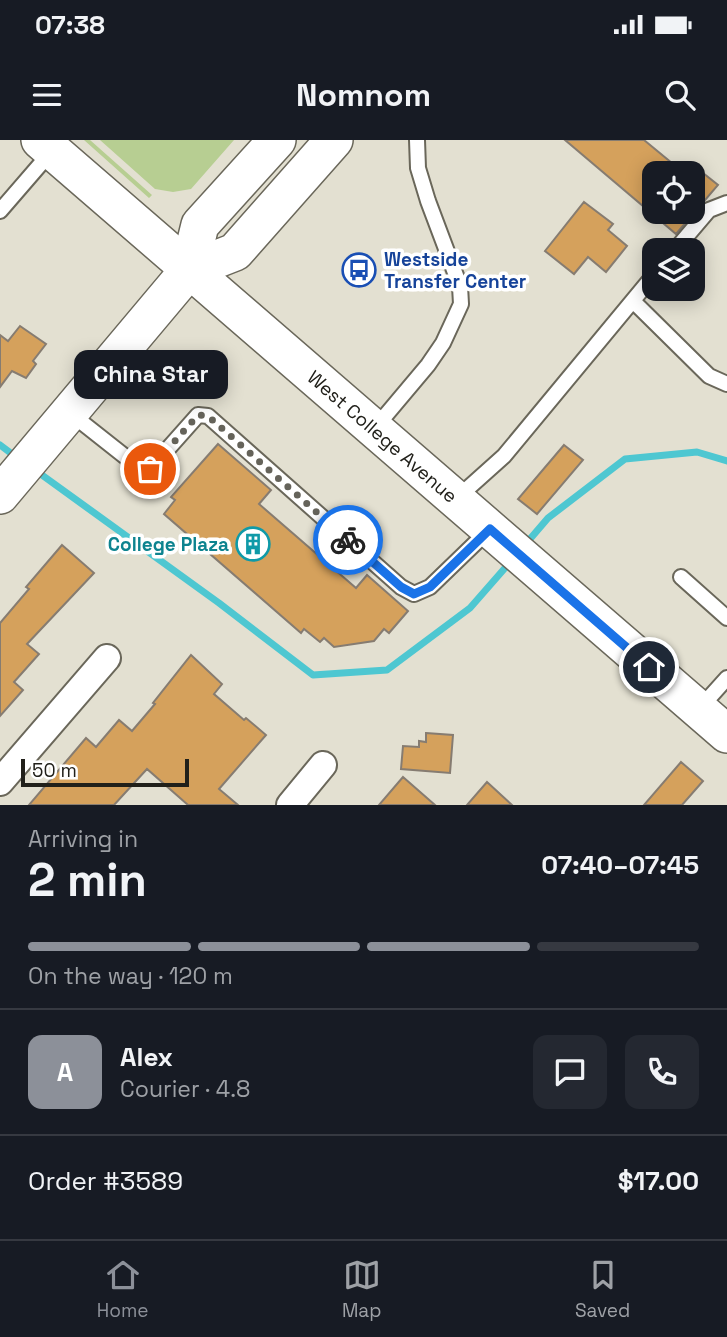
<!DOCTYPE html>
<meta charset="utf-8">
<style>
body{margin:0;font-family:"Space Grotesk",sans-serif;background:#242831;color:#f1f3f6;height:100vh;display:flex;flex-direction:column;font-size:26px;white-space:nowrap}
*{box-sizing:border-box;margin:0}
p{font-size:23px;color:#9ea1a6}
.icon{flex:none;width:38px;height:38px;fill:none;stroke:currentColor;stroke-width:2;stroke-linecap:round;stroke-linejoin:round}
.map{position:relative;height:665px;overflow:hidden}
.drawer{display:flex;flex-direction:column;background:#171b24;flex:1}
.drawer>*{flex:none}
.fabs{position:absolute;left:642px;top:21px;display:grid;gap:14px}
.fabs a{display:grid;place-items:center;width:63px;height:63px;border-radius:14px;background:#171b24;box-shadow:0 4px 18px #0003;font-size:35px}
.scale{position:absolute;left:21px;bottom:18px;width:168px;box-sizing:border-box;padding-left:7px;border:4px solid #21201a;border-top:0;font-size:19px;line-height:24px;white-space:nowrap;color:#21201a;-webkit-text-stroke:5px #fff;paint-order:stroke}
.pin{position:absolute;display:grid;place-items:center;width:60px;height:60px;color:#fff;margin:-30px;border:4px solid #fff;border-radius:50%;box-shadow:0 2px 7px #0007}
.courier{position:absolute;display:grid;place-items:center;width:70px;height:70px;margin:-35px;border:5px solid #1a73e8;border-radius:50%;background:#fff;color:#222;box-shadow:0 2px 9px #0007}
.bubble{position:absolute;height:49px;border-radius:14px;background:#171b24;box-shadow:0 4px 18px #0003;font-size:23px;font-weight:800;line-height:49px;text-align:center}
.overview em{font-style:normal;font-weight:800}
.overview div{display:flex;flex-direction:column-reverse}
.overview{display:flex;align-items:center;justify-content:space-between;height:119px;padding:0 28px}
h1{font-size:46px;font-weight:800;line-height:52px}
.bar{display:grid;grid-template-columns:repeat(4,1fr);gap:10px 7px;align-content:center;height:84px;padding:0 28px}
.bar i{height:9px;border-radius:5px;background:#363941}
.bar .selected{background:#8c9099}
.bar p{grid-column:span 4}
.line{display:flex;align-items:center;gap:18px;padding:0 28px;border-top:2px solid #363941}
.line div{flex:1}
.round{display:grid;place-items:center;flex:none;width:74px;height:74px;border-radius:14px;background:#242831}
.status{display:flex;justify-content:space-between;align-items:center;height:49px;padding:0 35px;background:#171b24;direction:ltr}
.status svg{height:19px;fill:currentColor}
header{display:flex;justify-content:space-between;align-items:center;height:91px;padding:0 28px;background:#171b24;font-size:32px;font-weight:800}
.tab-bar{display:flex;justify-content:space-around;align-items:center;height:98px;border-top:2px solid #363941;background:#171b24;font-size:19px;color:#9ea1a6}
.tab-bar a{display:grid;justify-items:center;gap:4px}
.tab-bar .selected{color:#8c9099}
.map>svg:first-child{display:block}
.green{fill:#b7ce92}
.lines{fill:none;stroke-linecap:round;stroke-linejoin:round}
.stream{stroke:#4ec7d1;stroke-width:7}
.building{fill:#d5a15c;stroke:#867c71;stroke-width:2}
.lane-casing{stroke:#6a675a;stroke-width:18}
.street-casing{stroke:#6a675a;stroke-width:30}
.secondary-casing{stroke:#6a675a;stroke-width:40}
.lane{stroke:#fff;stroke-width:14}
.street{stroke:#fff;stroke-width:26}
.secondary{stroke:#fff;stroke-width:37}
.done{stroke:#65635a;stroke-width:7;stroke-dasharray:0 12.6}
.route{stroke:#1a73e8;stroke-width:9}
.labels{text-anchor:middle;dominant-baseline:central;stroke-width:7;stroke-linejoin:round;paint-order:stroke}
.transit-label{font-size:19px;font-weight:bold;fill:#164399;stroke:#fff;text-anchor:start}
.street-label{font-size:19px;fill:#21201a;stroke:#fff}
.culture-label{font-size:19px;font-weight:bold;fill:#0d838f;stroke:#fff;text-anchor:end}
</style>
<div class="status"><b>07:38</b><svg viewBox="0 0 49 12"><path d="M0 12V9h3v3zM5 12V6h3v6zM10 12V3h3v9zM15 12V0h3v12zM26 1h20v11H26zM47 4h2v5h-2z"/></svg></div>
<header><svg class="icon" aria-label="menu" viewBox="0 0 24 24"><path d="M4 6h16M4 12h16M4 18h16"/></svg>Nomnom<svg class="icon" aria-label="search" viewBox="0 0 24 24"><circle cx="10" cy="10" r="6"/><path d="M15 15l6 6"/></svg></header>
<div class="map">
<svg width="727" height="665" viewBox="0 0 727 665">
<rect width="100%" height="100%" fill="#e3e0d1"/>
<path class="green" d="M84,0H90L152,55L149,58Z
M100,0H234L191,49L173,52L155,49Z"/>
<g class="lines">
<path class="stream" d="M0,305L16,317
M35,330L219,463L313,535L387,530L470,468L512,420
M524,406L548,378L625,319L697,312L727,321"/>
</g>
<path class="building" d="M565,0H644L684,33H654V72H693V25L718,45L676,94Z
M584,62L613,84L608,90L627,106L606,132L588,117L574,134L545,111Z
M20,186L46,204L33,221L36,224L26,238L12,231L0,247V195L8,201Z
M218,304L271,350L259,364L356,448L367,435L408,471L389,493L384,489L374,501L334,507L324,498L320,502L304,489L301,493L164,374L175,360L171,357Z
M564,305L583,320L537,374L518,359Z
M62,405L94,433L27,504L39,514L14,542L23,550L0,576V483L29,449L26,447Z
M191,515L222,544L214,554L244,580L246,578L266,595L219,649L238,665H188L147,629L114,665H29L86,598L96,607L119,580L132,591L155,564L153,563Z
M426,593L453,595L450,633L401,629L403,606L419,607V601L426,602Z
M681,622L703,641L682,665H644Z
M403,637L435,665H379Z
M487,642L512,665H467Z"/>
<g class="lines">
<defs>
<path id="lane" d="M0,71L51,12
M675,110L709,70L727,63
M633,161L709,236L727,244
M70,273L132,322L141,328L150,329L198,275L208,276L401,447L414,454L430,447L489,390
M375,288L428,225L443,203L461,164L460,146L428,61L418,28L417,0
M456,359L504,316L654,135
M681,437L727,478
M700,568L727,538"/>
<path id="street" d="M0,642L107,518
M290,665L323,625"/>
<g id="secondary">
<path id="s1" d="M40,0L727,594"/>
<path d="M189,130L235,112L334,0"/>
<path d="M0,355L189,130L200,85L277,0"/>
</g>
</defs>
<use href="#lane" class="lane-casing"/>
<use href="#street" class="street-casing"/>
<use href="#secondary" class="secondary-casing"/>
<use href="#lane" class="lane"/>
<use href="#street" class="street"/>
<use href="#secondary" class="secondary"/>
</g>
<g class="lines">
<path class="done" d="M150,329L198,275L208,276L348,400"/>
<path class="route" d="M348,400L401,447L414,454L430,447L490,389L649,527"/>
</g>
<defs>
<symbol id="bus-ring" viewBox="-11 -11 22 22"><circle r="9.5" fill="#fff" stroke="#1a4fb4" stroke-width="1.5"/><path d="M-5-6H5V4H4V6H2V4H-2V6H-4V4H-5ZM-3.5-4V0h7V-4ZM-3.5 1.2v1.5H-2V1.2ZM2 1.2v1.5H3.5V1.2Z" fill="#1a4fb4"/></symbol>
<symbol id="building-ring" viewBox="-11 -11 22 22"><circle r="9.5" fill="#fff" stroke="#0f9aa8" stroke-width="1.5"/><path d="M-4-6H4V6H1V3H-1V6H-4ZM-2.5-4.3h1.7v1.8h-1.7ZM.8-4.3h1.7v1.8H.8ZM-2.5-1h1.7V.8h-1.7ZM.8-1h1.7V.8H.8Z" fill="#0f9aa8"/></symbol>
</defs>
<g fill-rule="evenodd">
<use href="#bus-ring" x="340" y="111" width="38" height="38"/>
<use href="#building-ring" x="234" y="385" width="38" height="38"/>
</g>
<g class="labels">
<g class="transit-label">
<text x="384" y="119">Westside<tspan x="384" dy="22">Transfer Center</tspan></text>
</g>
<g class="street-label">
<text stroke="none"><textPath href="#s1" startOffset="453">West College Avenue</textPath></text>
</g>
<g class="culture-label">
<text x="229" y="404">College Plaza</text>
</g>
</g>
</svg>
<div class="fabs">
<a><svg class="icon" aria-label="locate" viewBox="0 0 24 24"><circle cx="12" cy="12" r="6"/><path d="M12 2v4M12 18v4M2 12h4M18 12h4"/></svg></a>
<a><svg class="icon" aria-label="layers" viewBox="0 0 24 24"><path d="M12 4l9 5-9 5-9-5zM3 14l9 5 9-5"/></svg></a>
</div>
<div class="scale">50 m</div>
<div class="pin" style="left:150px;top:329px;background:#ea580c"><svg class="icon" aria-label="bag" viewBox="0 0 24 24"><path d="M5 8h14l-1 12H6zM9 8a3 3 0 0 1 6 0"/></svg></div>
<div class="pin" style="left:649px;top:527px;background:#1f2937"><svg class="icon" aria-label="home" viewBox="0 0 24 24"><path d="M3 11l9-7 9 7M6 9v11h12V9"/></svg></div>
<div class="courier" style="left:348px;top:400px"><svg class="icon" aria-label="bike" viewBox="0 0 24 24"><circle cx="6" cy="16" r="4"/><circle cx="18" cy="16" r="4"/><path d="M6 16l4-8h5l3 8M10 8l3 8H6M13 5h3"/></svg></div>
<div class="bubble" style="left:74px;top:210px;width:154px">China Star</div>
</div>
<section class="drawer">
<div class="overview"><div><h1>2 min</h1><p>Arriving in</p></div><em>07:40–07:45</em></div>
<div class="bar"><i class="selected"></i><i class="selected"></i><i class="selected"></i><i></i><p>On the way · 120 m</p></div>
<div class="line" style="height:126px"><b class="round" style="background:#8c9099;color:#fff">A</b><div><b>Alex</b><p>Courier · 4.8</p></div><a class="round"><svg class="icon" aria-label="chat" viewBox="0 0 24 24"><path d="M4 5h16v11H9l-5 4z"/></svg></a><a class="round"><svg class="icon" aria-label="phone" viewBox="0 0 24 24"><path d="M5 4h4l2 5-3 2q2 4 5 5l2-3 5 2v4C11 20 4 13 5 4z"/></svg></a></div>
<div class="line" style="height:91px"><div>Order #3589</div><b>$17.00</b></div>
</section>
<nav class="tab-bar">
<a class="selected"><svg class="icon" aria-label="home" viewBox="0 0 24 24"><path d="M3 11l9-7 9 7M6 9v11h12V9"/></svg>Home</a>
<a><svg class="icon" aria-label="map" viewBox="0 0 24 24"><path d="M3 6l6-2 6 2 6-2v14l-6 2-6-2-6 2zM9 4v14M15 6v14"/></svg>Map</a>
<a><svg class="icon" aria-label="saved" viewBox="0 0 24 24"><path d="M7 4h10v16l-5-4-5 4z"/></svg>Saved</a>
</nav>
